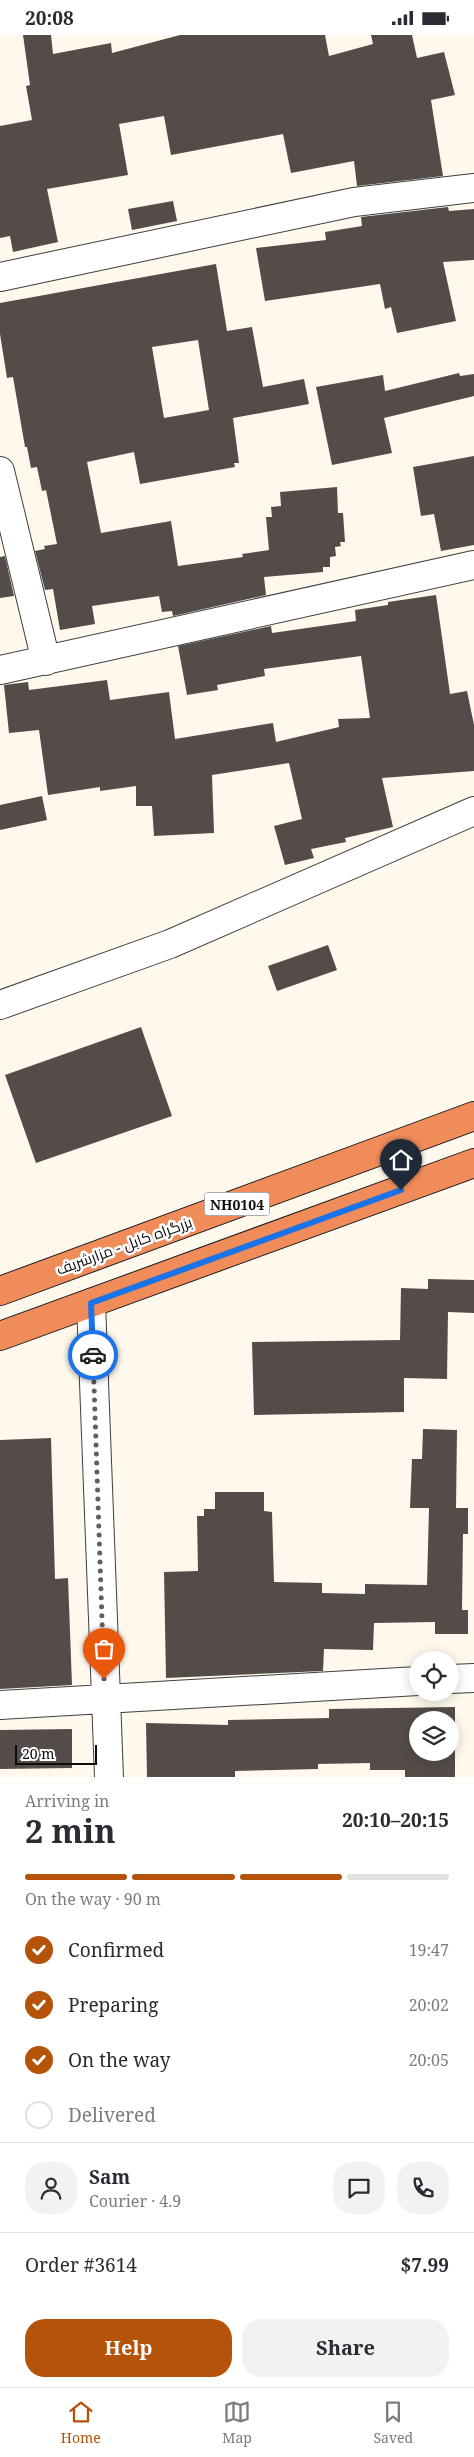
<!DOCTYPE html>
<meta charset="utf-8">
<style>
body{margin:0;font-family:"Noto Serif",Cairo,serif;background:#f2f2f3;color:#2b2b33;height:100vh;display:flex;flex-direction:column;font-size:19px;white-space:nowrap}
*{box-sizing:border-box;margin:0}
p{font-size:16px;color:#7c7c81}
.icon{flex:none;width:28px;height:28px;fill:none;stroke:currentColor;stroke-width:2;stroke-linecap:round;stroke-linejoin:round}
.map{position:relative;height:1742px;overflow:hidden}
.panel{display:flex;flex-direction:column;background:#fff;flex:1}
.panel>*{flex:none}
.fabs{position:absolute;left:409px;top:1616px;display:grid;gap:10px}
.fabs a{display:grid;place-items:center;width:50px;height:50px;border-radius:50%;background:#fff;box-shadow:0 2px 12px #0003;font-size:25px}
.scale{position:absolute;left:15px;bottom:12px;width:82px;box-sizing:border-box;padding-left:5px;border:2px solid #0c0c0c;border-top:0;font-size:14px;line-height:18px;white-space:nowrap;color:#0c0c0c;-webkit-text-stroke:4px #fff;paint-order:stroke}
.pin{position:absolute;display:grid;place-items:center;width:42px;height:42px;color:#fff;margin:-51px -21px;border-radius:50% 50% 50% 0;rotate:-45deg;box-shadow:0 0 5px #0007}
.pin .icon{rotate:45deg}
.courier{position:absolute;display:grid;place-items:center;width:50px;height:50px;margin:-25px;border:4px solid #1a73e8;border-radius:50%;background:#fff;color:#222;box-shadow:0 1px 6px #0007}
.headline em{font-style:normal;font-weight:700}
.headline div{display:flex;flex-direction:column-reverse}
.headline{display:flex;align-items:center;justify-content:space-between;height:85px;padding:0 25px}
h1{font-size:32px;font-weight:700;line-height:38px}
.bar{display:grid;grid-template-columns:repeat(4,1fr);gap:8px 5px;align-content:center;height:60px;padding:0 25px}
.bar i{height:6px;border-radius:4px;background:#e1e1e2}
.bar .selected{background:#b45309}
.bar p{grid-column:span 4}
.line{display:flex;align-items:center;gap:12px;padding:0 25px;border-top:1px solid #e1e1e2}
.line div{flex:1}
.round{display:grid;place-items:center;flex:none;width:52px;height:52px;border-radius:20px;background:#f2f2f3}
ol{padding:0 25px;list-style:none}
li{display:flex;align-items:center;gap:15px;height:55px}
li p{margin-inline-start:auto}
li .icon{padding:5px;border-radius:50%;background:#b45309;color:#fff;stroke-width:4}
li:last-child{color:#7c7c81}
li i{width:28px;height:28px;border:2px solid #e1e1e2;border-radius:50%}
.cta{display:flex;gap:10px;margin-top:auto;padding:10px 25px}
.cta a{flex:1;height:58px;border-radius:20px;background:#b45309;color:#fff;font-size:20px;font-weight:700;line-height:58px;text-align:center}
.cta a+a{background:#f2f2f3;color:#2b2b33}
.status{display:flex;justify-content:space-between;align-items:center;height:35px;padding:0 25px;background:#fff;direction:ltr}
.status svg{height:14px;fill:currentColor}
.tabs{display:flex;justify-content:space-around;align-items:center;height:70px;border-top:1px solid #e1e1e2;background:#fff;font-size:14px;color:#7c7c81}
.tabs a{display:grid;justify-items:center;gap:2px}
.tabs .selected{color:#b45309}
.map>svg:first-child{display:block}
.building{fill:#544c49;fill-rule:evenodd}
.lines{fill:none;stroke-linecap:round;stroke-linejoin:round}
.street-casing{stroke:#3f3f3f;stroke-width:30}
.highway-casing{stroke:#1d1d1d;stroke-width:30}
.street{stroke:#fff;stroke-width:28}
.highway{stroke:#ef8c59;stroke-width:28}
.done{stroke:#615f5a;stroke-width:5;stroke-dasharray:0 9}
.route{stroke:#1a73e8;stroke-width:6}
.labels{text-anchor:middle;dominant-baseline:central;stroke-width:5;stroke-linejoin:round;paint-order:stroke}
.shield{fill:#fff;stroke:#555;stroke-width:1}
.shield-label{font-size:14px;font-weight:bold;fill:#0c0c0c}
.street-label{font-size:15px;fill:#0c0c0c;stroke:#fff}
</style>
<div class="status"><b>20:08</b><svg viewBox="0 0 49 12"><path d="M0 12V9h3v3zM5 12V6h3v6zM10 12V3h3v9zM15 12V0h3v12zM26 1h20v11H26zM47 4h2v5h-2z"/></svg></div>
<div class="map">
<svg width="474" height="1742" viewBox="0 0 474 1742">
<rect width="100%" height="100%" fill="#fef9ec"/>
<path class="building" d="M23,0H51L53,19L111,8L112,18L180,0H325L329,21L373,9L371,0H412L417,23L444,17L455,60L431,65L443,141L357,151L354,126L291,138L283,99L171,120L164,81L119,89L128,140L47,154L58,207L13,217L10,201L0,203V91L32,85L26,51L30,50Z
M173,166L177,186L132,195L128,174Z
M448,172L449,176L474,174V225L443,227L456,286L397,298L391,272L385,274L380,249L265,266L256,213L326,205L325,197L362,191L361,182Z
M216,229L227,296L252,292L263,352L304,344L309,369L233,383L239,428H234L235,432L140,449L134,417L87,427L101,498L171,486L178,531L243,522L242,519L269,515L266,482H272L271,472L281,471L280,457L337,452L338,478H343L345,507H340L341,511L335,512L336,521L330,522V532H323V537L264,542L266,560L173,581L172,576L162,577L159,561L92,571L95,589L60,595L53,554L45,555L35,516L45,514L44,511L57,509L46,455L42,456L37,432L31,433L27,412H25L13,342L7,343L0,299V268ZM198,305L209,375L164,383L152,312Z
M459,338L460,341L474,339V361L384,383L392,418L332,430L316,352L383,340L385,356Z
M474,421V510L441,516L434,479L421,481L413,432Z
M5,521L14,561L0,563V522Z
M436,560L450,659L467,656L474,690V736L382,743L393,792L345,803L346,807L311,814L314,823L285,830L274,791L302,784L289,728L212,740L214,798L154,801L152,771H136V751L100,756V752L48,760L39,695L9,698L4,650L28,647L29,655L107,645L110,665L169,657L175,704L273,688L276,707L339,692L338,684L370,683L361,621L264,634L265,641L217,650L218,655L187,660L178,611L271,591L272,598L356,586L355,575L388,570V567Z
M42,761L47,785L0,795V770Z
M328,910L337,935L277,956L268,931Z
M141,992L172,1081L36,1128L5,1040Z
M428,1244L474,1245V1278L448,1277L447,1344L404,1343V1377L254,1380L252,1307L400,1305L401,1253L428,1254Z
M423,1394L457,1395L456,1473H468V1499H463L462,1575H468V1599H435V1587L374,1588L373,1615L324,1614L323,1636L166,1643L164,1537L198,1536L197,1481H204V1474H215V1457H264V1476L272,1477L274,1547L322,1548V1558L365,1559V1549L427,1550L429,1473H410L412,1424H422Z
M51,1403L55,1544L68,1543L72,1650L0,1654V1405Z
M455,1672V1742H405V1735H370V1728L318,1729V1734L235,1736V1742H147L146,1688L228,1690V1685L329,1683V1674ZM418,1685H450V1718H418Z
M72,1694V1733L0,1734V1695Z"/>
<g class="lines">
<defs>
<path id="street" d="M0,242L354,167L474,153
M0,436L46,626
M0,635L474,530
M0,970L170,909L474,776
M91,1268L109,1742
M450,1644L474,1643
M0,1670L418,1646"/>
<path id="highway" d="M0,1256L474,1081
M0,1301L474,1128"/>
</defs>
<use href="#street" class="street-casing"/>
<use href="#highway" class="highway-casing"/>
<use href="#street" class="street"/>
<use href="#highway" class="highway"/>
</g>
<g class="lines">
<path class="done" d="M93,1320L104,1644"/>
<path class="route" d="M93,1320L91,1268L401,1155"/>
</g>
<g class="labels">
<rect class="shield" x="204.5" y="1157.5" width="65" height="23" rx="4"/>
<g class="shield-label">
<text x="237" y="1169">NH0104</text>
</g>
<g class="street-label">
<text transform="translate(124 1210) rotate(-20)">بزرگراه کابل - مزارشریف</text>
</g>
</g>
</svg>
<div class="fabs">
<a><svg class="icon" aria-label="locate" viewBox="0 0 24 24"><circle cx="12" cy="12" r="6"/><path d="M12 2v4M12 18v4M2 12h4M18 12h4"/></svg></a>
<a><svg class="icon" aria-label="layers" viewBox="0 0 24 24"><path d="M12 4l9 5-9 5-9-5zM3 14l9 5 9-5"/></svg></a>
</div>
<div class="scale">20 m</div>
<div class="pin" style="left:104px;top:1644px;background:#ea580c"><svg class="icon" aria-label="bag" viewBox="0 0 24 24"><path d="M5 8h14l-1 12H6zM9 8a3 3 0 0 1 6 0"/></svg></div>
<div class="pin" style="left:401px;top:1155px;background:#1f2937"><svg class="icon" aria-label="home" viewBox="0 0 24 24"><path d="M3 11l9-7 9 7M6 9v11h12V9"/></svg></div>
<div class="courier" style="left:93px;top:1320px"><svg class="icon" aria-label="car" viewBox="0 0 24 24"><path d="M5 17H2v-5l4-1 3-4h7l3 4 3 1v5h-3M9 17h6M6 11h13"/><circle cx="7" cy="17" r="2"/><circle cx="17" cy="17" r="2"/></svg></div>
</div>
<section class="panel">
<div class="headline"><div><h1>2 min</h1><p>Arriving in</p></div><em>20:10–20:15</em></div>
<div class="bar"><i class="selected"></i><i class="selected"></i><i class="selected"></i><i></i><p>On the way · 90 m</p></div>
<ol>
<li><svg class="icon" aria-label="check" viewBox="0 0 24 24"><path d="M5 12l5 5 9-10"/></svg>Confirmed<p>19:47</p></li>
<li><svg class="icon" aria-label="check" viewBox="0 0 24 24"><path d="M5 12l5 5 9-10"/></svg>Preparing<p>20:02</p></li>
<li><svg class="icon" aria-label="check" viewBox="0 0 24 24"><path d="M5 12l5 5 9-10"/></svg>On the way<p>20:05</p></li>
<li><i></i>Delivered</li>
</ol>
<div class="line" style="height:90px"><a class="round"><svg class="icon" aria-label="person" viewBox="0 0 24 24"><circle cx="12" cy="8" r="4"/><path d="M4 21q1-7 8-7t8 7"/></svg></a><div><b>Sam</b><p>Courier · 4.9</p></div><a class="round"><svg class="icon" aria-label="chat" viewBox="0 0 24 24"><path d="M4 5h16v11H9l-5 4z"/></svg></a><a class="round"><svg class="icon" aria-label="phone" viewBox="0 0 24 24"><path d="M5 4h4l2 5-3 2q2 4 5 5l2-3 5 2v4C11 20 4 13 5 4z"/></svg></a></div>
<div class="line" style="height:65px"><div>Order #3614</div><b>$7.99</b></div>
<div class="cta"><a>Help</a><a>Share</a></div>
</section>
<nav class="tabs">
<a class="selected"><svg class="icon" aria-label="home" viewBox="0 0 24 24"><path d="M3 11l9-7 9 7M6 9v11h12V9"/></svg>Home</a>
<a><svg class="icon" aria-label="map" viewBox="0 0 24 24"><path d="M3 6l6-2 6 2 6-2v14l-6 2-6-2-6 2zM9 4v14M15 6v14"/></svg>Map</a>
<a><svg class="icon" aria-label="saved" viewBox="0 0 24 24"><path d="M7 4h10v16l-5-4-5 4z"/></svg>Saved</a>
</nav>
